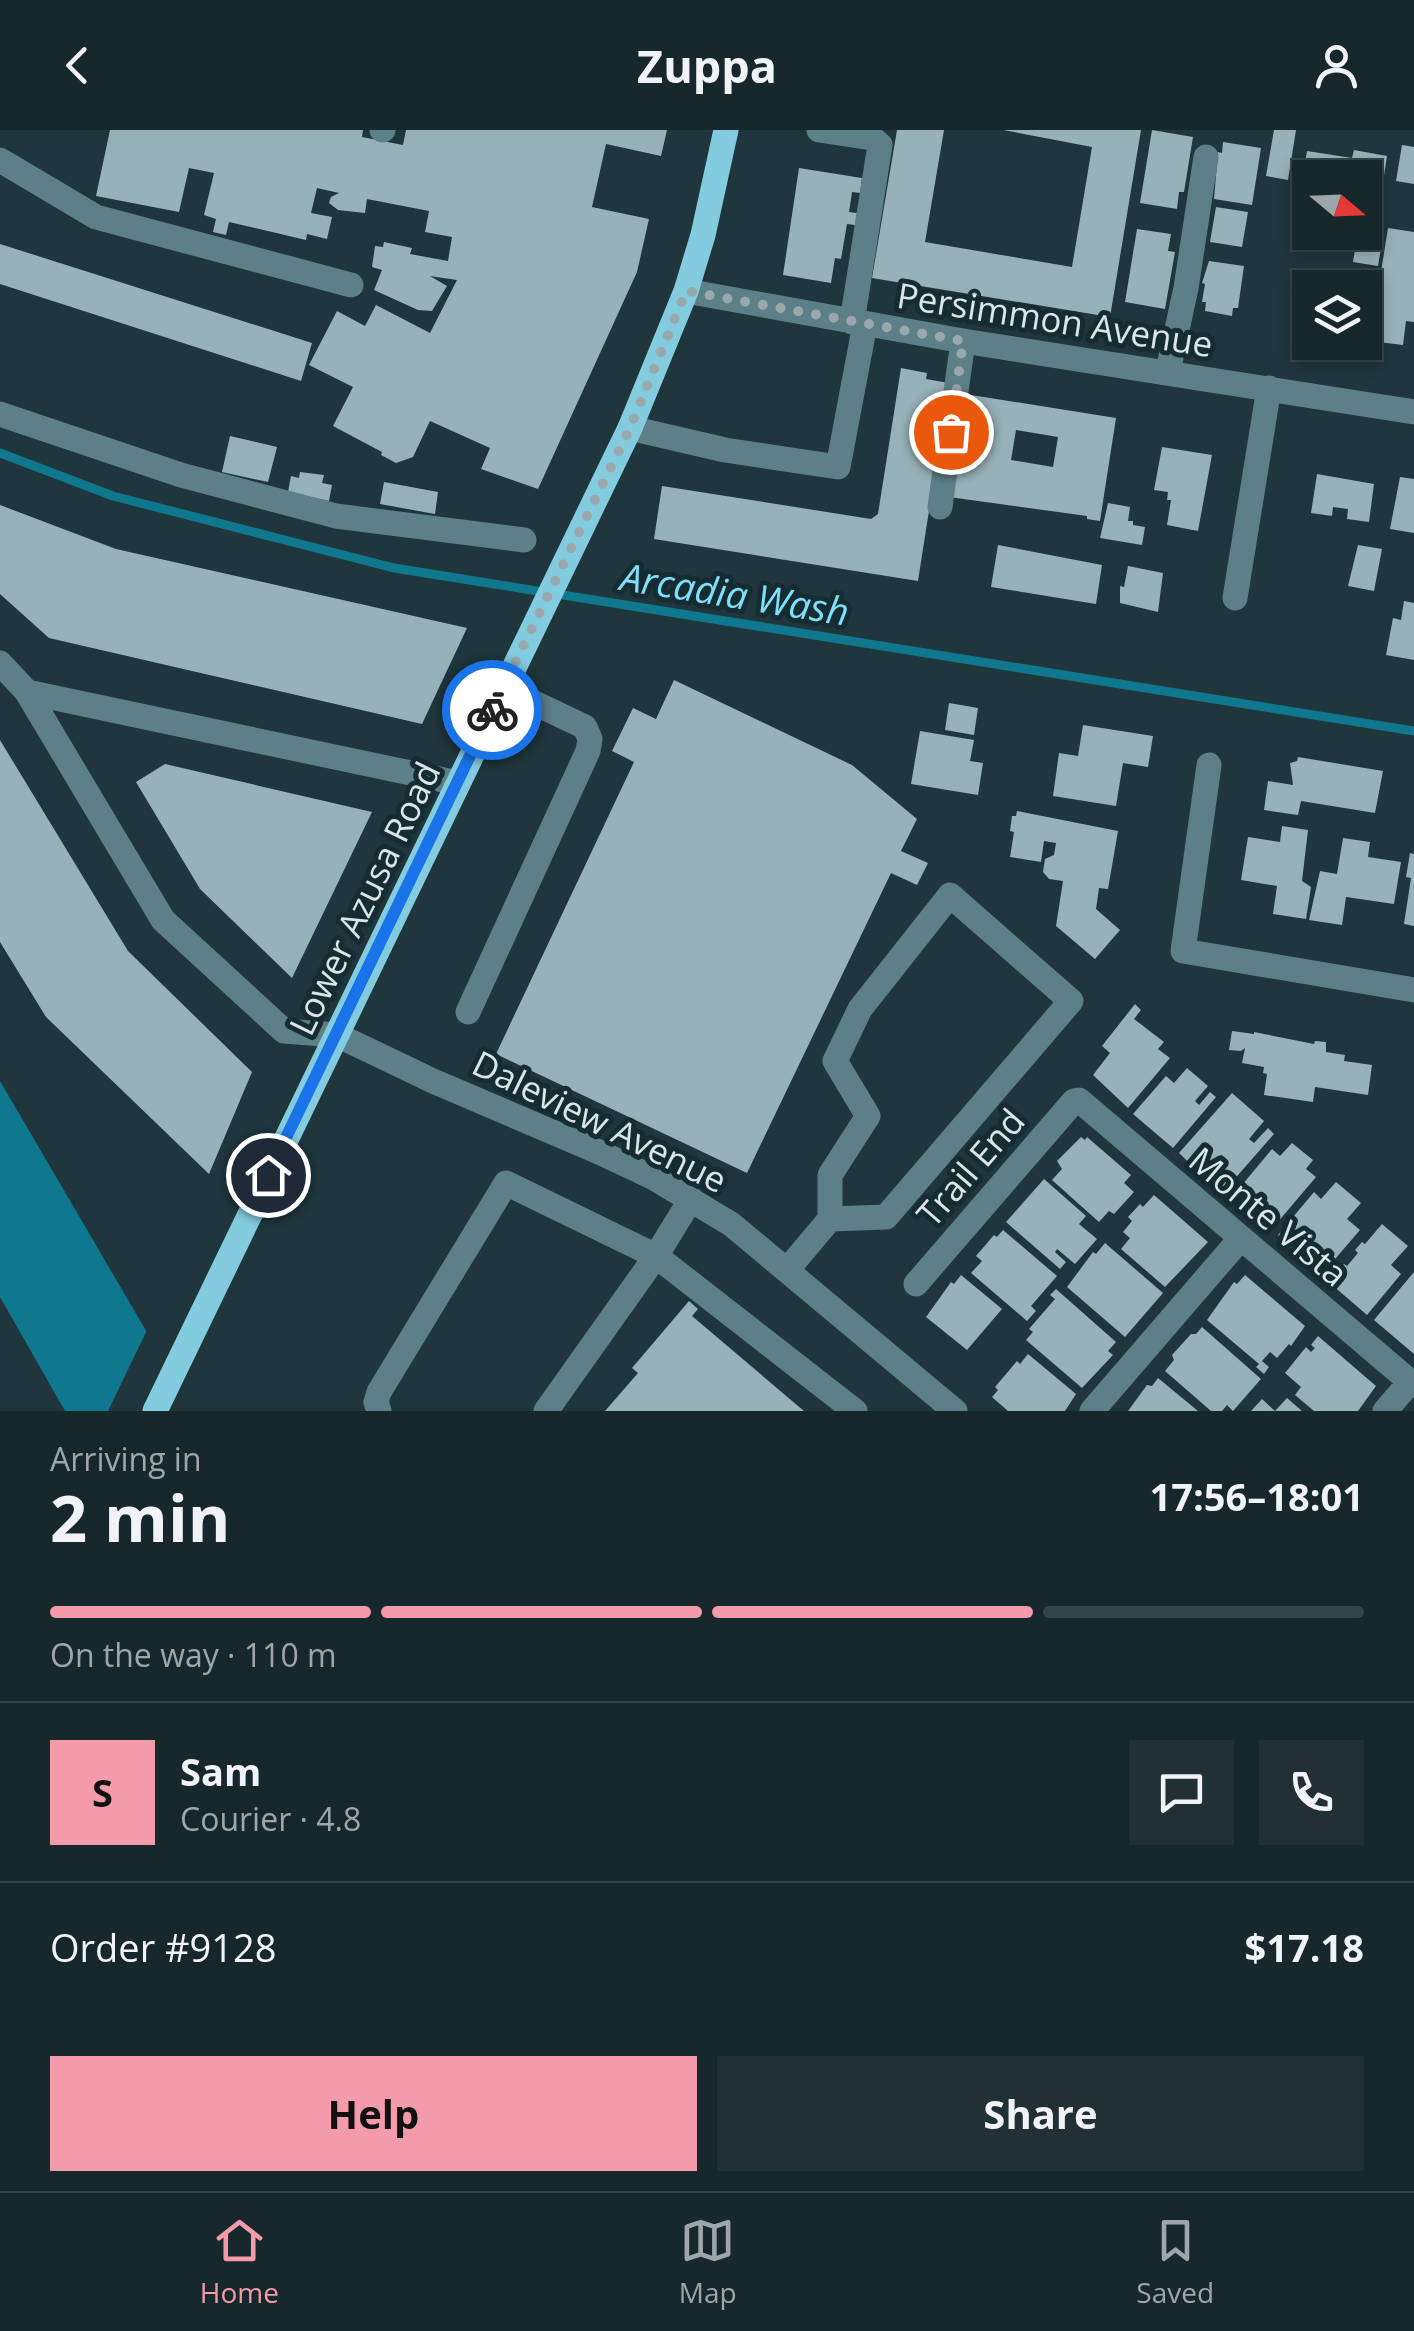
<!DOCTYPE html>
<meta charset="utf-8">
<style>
body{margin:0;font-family:"Open Sans",sans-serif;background:#203035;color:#f1f3f6;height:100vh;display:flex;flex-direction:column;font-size:38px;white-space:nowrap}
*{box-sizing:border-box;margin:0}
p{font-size:32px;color:#9ea6aa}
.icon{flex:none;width:55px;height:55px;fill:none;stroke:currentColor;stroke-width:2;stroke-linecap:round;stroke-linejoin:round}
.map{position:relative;height:1281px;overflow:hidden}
.details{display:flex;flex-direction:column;background:#17282d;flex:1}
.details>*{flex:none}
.needle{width:65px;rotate:109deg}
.controls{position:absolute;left:1292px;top:30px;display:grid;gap:20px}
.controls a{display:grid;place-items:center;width:90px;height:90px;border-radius:0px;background:#17282d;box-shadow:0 5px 15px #0003,0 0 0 2px #364449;font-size:50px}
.pin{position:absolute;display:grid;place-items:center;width:85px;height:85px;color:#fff;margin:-42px;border:5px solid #fff;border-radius:50%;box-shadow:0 2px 10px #0007}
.courier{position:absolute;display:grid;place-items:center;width:100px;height:100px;margin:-50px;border:8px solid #1a73e8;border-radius:50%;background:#fff;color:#222;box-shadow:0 2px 12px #0007}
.summary em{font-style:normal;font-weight:700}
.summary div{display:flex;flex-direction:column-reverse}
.summary{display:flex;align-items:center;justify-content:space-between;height:170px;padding:0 50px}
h1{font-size:65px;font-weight:700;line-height:75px}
.bar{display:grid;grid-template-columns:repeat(4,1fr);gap:15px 10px;align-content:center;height:120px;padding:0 50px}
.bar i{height:12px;border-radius:8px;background:#364449}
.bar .selected{background:#f39aab}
.bar p{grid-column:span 4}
.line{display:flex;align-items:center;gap:25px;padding:0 50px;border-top:2px solid #364449}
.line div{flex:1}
.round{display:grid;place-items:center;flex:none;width:105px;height:105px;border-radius:0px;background:#203035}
.cta{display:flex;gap:20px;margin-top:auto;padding:20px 50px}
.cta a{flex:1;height:115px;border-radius:0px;background:#f39aab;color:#111;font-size:40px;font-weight:700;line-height:115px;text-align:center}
.cta a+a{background:#203035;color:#f1f3f6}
header{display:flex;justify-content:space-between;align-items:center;height:130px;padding:0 50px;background:#17282d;font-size:45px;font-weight:700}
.tabs{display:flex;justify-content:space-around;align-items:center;height:140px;border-top:2px solid #364449;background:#17282d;font-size:28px;color:#9ea6aa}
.tabs a{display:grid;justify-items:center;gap:5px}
.tabs .selected{color:#f39aab}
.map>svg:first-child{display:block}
.water{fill:#10788e}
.pier{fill:#1f363c}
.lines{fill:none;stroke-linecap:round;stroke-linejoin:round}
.stream{stroke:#10788e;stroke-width:9}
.building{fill:#97b1b8;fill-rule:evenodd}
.minor{stroke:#5d7f88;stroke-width:25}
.major{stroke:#83cbdf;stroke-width:25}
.done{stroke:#98a8ad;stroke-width:10;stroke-dasharray:0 18}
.route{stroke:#1a73e8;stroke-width:12}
.labels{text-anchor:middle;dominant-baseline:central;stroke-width:10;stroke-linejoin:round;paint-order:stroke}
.street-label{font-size:35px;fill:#d9e6ea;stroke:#152c32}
.water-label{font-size:38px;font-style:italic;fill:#81e0f9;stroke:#152c32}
</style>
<header><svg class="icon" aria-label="back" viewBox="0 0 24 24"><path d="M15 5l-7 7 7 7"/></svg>Zuppa<svg class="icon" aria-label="person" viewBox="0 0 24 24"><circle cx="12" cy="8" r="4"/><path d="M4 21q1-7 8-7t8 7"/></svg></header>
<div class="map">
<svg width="1414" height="1281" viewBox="0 0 1414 1281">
<rect width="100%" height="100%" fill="#1f363c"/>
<path class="water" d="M0,951L193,1281H65L0,1167Z"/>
<path class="pier" d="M149,1196L197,1278L198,1281H108Z"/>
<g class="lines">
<path class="stream" d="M0,323L113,366L394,438L1414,601"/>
</g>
<path class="building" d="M110,0H363L362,7L403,15L406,0H667L661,26L606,14L592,77L649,89L637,142L538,359L481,339L490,318L430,291L413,327L396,333L381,325L382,322L333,296L353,257L309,235L337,181L365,196L376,175L430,203L457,150L430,146L447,156L432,181L418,180L374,160L382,140L372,137L375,116L383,117L384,112L412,118L410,124L448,131L452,107L425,102L429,81L367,69L365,83L338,80L329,73L331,67L339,63L317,58L311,83L332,87L327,109L307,104L306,110L229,92L226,105L213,102L216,89L204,85L214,43L189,38L179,82L96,66Z
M897,0H944L925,112L1072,137L1092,17L1003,0H1141L1110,187L872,148Z
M1152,0L1193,7L1184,62H1179L1177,79L1140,73Z
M1274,0H1296L1288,50L1266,46Z
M1223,12L1261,18L1252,75L1214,69L1218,22L1222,23Z
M1402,15L1414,17V54L1396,51Z
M1354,20L1387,26L1382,59L1365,56V48H1310V84L1297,82L1307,21L1352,28Z
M799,38L862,48L860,63L852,62L849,82L857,83L855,95L847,94L841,129L835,128L831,153L783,145Z
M1216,77L1248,82L1242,117L1210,112Z
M1388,98L1414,102V192L1406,191L1403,215L1370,211Z
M1137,99L1171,104L1168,121L1175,122L1165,179L1125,172Z
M1358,102L1383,106L1378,136L1353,132Z
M0,114L312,213L301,251L0,154Z
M1209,131L1244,136L1238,178H1233L1232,186L1205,181L1206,172H1202L1205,154L1202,153Z
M901,238L927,243L926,249L949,253L918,451L654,409L662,356L871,389L878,384Z
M965,264L1116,288L1100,391L1087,389V386L949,367ZM1016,300L1058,307L1053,337L1011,330Z
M230,306L277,317L268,352L222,342Z
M1162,317L1212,325L1198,401L1167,395L1171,370H1167L1168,362L1154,360Z
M300,342L324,345L322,353L332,355L329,371L288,362L291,346L299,348Z
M1317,344L1374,354L1369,392L1347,389L1348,379L1333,377L1332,386L1311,383Z
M1400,347L1414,349V403L1390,399Z
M384,352L438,362L435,384L380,374Z
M1108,373L1130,377L1128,391H1133V395L1145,397L1142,415L1100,408Z
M0,375L116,419L467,498L422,594L49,508L0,464Z
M998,415L1102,435L1096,474L991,457Z
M1358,415L1382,419L1374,461L1348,456Z
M1128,436L1163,443L1158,482L1120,473V456L1124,457Z
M1404,471L1414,473V530L1386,525L1393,488L1401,490Z
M674,550L852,635L917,689L901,721L928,733L917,755L891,743L747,1043L496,924L634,632L612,621L633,578L656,589Z
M949,573L978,578L974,605L945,600Z
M1083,595L1153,606L1148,637L1123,633L1116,676L1053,666L1059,623L1078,626Z
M920,601L974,610L970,631L983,633L978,665L911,654Z
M0,610L128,821L252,942L209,1044L46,887L0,812Z
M1298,627L1383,641L1375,683L1301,671L1298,685L1264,680L1268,651L1293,655L1290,633L1297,631Z
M165,634L372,682L292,848L200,759L136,652Z
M1017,681L1118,701L1108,759L1099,758L1096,779L1120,800L1095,829L1056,796L1063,751L1049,749L1043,742L1045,729L1054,725L1056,713L1044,711L1041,732L1010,727L1014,702L1010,701L1012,686H1016Z
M1282,696L1308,700L1302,751L1311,757L1306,789L1273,784L1277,756L1241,750L1248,707L1280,712Z
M1343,708L1370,712L1368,727L1401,732L1394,774L1346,767L1342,795L1309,790L1320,741L1337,744Z
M1410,723L1414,724V796L1404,794L1411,748L1406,747Z
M1135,874L1141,880L1134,889L1164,912L1158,919L1170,928L1128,978L1093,945L1110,923L1102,916Z
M1232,901L1254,904V902L1314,914L1315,911L1326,912V922L1345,925L1344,931L1372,935L1368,965L1315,957L1313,972L1264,965L1267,944L1263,943L1264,937L1242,933L1245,918L1241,921L1229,920Z
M1187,938L1208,956L1195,971L1199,975L1210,962L1216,967L1173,1018L1133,984L1166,946L1174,953Z
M1232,963L1264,991L1249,1009L1254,1013L1268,998L1274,1004L1224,1061L1212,1051L1209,1052L1179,1023Z
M1081,1007L1085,1010L1087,1007L1131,1045L1124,1053L1134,1062L1114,1084L1109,1081L1099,1092L1052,1050L1062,1039L1057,1031Z
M1292,1013L1313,1030L1306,1039L1316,1047L1271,1100L1238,1078L1239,1073L1232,1067L1272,1019L1280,1026Z
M1044,1049L1086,1086L1079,1094L1097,1109L1075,1134L1057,1119L1055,1122L1066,1132L1060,1139L1006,1092Z
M1336,1052L1361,1073L1347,1089L1360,1100L1323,1143L1311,1133H1306L1278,1105L1314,1062L1321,1069Z
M1154,1065L1208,1112L1165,1157L1121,1119L1130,1108L1123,1102L1132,1091L1128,1087L1140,1074L1143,1077Z
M1382,1094L1408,1116L1391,1135L1401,1144L1367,1185L1331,1154L1341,1142L1338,1140L1344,1134L1347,1136L1358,1123L1355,1120L1362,1112L1365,1114Z
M1003,1100L1057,1146L1031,1176L1036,1181L1027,1191L971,1143L982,1131L976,1126L994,1105L997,1107Z
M1105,1113L1163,1163L1125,1207L1067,1157L1093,1122L1096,1124Z
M1414,1142V1224L1374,1190Z
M961,1145L1002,1179L967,1220L926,1187L951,1152L954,1154Z
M1245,1145L1305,1196L1291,1216L1289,1214L1277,1228L1270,1222L1262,1231L1269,1237L1264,1244L1256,1237L1259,1234L1207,1190L1234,1152L1237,1154Z
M1056,1159L1116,1212L1108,1221L1113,1225L1082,1258L1026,1210L1033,1202L1029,1199L1055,1169L1050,1165Z
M689,1171L698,1179L692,1186L804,1281H605L638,1243L632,1238Z
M1202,1197L1261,1249L1233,1281L1227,1275L1222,1281H1211L1165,1241L1174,1230L1172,1225L1191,1204H1196Z
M1318,1206L1376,1256L1358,1281H1314L1295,1265L1301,1257L1285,1243L1306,1217L1311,1222L1315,1218L1311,1215Z
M1028,1224L1076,1264L1065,1281H1008L992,1267L998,1260L995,1257L1017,1231L1020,1234Z
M1158,1248L1198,1281H1128L1147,1255L1152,1256Z
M1287,1268L1302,1281H1251L1262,1269L1275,1281Z"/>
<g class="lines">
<path class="minor" d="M382,0H383
M819,0L872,8L880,15L852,192
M0,30L96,87L351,155
M686,161L963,211L1414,282
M1168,241L1186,158L1206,27
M0,284L181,345L336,386L524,410
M630,298L725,320L838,337L865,194
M940,377L963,211
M1235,468L1269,258
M0,533L27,562
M1209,635L1183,821L1414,860
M458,653L27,562L163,790L284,901L337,905L433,951L599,1022L654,1048L731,1094L955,1281
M468,882L588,621L590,609L585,597L503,558
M787,1140L830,1089L886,1087L1071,871L950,765L860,879L835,931L868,986L830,1045V1089
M916,1154L1074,971L1079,970L1414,1255
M379,1281L376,1272L379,1262L506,1053L656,1126L855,1281
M546,1281L656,1126L691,1069
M1092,1281L1241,1108
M1385,1281L1410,1252"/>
<path class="major" d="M155,1281L630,298L686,161L703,105L726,0"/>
</g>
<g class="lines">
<path class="done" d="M492,580L630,298L686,161L963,211L951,302"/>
<path class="route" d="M268,1045L492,580"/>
</g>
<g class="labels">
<g class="street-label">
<text transform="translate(1055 189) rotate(9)">Persimmon Avenue</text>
<text transform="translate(364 768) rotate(-64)">Lower Azusa Road</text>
<text transform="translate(600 991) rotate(26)">Daleview Avenue</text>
<text transform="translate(970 1037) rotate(-49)">Trail End</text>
<text transform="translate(1269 1086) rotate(40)">Monte Vista</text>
</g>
<g class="water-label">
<text transform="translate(735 463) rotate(9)">Arcadia Wash</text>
</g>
</g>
</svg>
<div class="controls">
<a><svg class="needle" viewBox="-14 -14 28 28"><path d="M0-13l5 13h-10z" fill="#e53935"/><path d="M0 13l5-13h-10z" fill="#9ea6aa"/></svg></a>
<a><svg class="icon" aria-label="layers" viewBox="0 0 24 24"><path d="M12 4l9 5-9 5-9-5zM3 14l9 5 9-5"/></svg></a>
</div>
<div class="pin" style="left:951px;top:302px;background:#ea580c"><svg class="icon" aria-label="bag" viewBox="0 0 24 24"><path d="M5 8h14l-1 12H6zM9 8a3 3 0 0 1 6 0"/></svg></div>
<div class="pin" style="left:268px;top:1045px;background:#1f2937"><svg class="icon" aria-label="home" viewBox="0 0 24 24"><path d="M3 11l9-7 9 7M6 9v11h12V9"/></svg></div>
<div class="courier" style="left:492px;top:580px"><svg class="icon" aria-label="bike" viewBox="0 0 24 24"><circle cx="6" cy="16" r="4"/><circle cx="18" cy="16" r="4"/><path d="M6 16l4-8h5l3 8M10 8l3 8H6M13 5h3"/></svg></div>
</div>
<section class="details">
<div class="summary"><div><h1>2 min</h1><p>Arriving in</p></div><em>17:56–18:01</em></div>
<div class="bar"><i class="selected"></i><i class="selected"></i><i class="selected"></i><i></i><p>On the way · 110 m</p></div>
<div class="line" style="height:180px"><b class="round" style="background:#f39aab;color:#111">S</b><div><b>Sam</b><p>Courier · 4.8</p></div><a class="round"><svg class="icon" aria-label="chat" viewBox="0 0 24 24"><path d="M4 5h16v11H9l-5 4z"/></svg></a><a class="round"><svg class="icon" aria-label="phone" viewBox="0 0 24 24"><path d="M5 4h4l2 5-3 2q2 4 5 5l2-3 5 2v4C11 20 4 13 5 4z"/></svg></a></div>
<div class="line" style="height:130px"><div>Order #9128</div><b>$17.18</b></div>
<div class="cta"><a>Help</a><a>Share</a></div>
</section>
<nav class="tabs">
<a class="selected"><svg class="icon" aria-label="home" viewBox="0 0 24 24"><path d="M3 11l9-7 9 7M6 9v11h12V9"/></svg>Home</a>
<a><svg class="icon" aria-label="map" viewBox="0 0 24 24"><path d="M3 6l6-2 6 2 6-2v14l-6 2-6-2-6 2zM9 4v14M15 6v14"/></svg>Map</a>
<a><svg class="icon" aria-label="saved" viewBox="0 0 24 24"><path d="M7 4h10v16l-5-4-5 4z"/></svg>Saved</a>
</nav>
